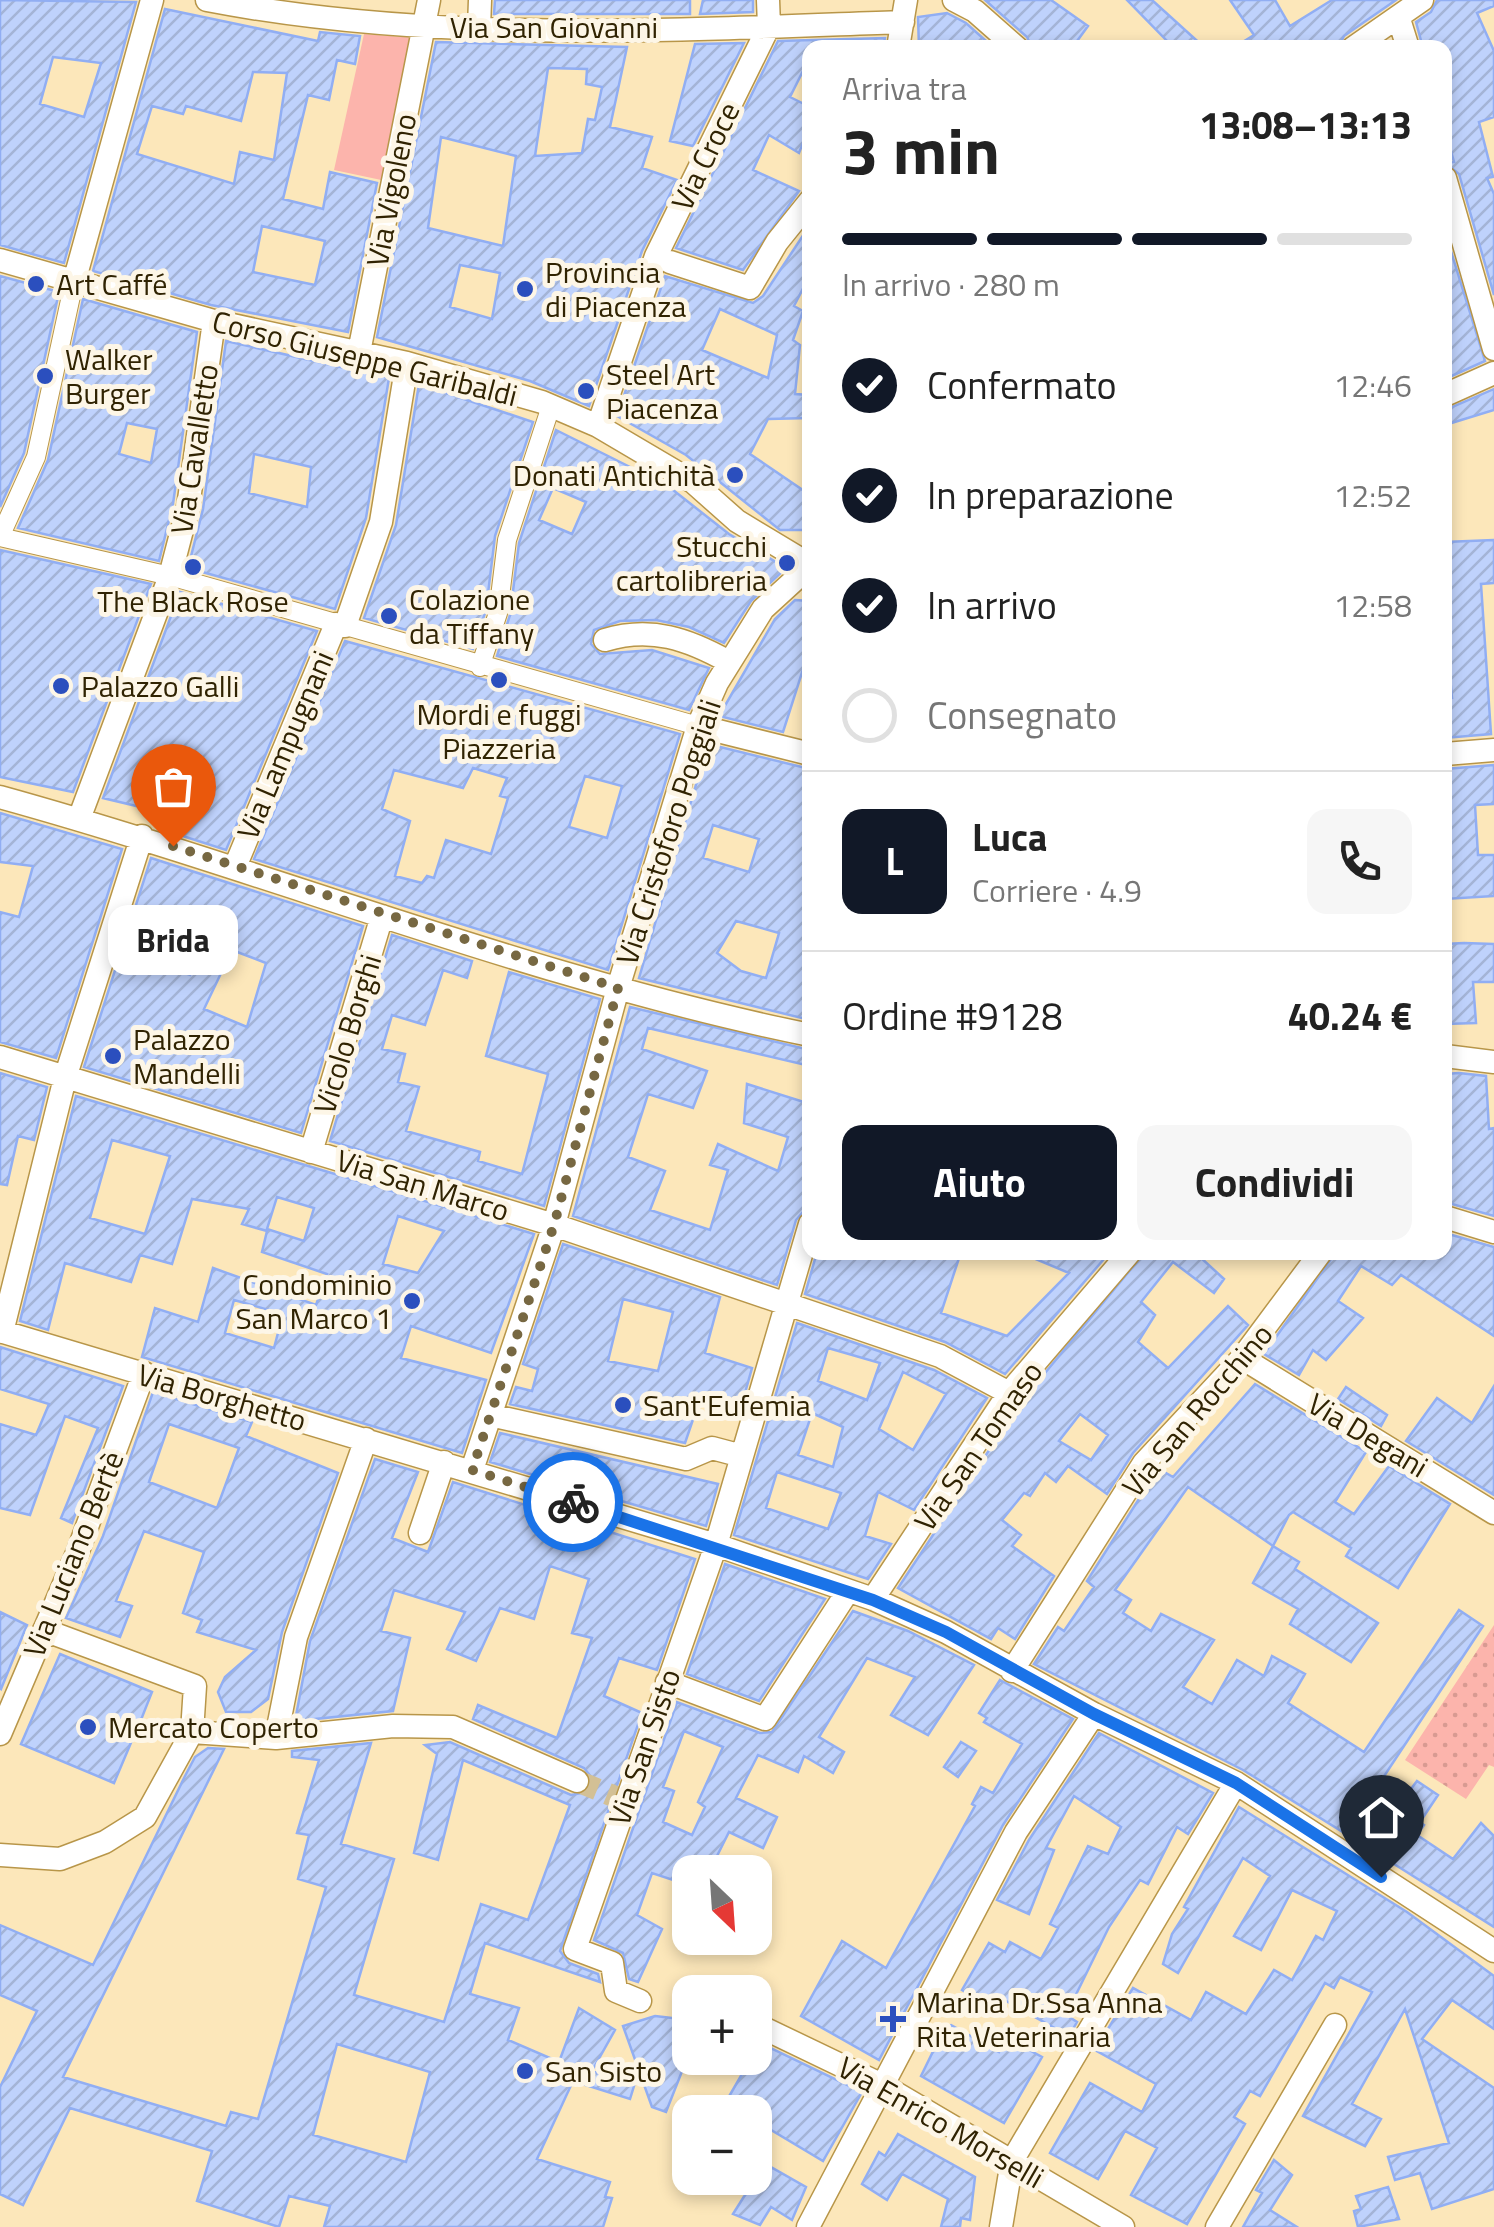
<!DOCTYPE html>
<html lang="it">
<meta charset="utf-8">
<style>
body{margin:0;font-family:"Titillium Web",sans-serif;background:#f6f6f6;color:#222;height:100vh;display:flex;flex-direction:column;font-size:38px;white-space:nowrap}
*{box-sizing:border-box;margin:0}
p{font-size:32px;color:#767676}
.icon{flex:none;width:55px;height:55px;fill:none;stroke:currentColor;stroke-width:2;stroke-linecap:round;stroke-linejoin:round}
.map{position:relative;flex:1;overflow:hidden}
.details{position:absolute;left:802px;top:40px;width:650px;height:1220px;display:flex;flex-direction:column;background:#fff;border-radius:20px;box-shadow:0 5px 15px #0003}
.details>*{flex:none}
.needle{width:65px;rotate:155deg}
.controls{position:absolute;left:672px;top:1855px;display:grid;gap:20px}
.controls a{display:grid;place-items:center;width:100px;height:100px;border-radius:20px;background:#fff;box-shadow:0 5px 15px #0003;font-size:50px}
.pin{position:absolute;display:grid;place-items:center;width:85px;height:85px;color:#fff;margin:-102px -42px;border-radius:50% 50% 50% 0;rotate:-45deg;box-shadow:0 0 10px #0007}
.pin .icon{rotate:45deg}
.courier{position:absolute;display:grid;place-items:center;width:100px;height:100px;margin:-50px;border:8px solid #1a73e8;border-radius:50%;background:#fff;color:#222;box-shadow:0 2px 12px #0007}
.bubble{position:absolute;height:70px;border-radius:20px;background:#fff;box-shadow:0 5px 15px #0003;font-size:32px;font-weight:700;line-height:70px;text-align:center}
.summary em{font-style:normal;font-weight:700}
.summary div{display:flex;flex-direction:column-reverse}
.summary{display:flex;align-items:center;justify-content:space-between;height:170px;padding:0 40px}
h1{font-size:65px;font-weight:700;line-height:75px}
.bar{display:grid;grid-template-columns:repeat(4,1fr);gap:15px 10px;align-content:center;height:120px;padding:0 40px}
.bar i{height:12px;border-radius:8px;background:#e0e0e0}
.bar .selected{background:#111827}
.bar p{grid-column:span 4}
.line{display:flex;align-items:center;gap:25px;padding:0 40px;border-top:2px solid #e0e0e0}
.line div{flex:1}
.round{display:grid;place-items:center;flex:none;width:105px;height:105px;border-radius:20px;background:#f6f6f6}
ol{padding:0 40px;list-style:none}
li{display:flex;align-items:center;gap:30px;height:110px}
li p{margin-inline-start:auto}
li .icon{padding:10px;border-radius:50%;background:#111827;color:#fff;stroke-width:4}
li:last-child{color:#767676}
li i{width:55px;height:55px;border:5px solid #e0e0e0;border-radius:50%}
.primary-button{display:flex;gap:20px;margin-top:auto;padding:20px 40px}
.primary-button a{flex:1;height:115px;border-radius:20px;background:#111827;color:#fff;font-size:40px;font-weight:700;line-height:115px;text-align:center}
.primary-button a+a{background:#f6f6f6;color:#222}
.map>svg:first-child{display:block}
.grass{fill:#fcb4ac}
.garden{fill:url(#garden-dots)}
.building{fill:url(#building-hatch);stroke:#91aef3;stroke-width:2.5;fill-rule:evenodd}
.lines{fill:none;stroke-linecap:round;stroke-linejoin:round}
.minor-tunnel{stroke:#d3c095;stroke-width:22;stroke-dasharray:22 11;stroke-linecap:butt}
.pedestrian-casing{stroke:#b89649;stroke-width:20}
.minor-casing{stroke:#b89649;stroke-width:25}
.pedestrian{stroke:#fff;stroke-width:18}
.minor{stroke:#fff;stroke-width:22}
.done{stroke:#776842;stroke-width:10;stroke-dasharray:0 18}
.route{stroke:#1a73e8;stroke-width:12}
.poi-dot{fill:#2b4fbe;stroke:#fdf6e7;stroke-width:4}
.labels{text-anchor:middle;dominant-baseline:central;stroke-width:10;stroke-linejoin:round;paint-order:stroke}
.street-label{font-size:30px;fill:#302302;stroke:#fdf6e7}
.poi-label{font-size:30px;fill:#302302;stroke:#fdf6e7;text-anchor:start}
</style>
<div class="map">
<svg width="1494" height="2227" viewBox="0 0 1494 2227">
<defs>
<pattern id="garden-dots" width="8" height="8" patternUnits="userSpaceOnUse" patternTransform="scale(2.5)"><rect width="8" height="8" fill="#fcb4ac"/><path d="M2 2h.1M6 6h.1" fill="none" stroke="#d89a92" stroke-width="1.8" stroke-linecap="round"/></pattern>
<pattern id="building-hatch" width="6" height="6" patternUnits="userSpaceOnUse" patternTransform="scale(2.5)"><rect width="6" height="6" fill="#bfd2fc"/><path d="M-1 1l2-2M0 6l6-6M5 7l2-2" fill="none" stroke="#a4b4d6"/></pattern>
</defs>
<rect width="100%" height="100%" fill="#fce7ba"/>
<path class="grass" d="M364,34L416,38L386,181L334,170Z"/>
<path class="garden" d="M1494,1625V1767L1489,1765L1466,1799L1405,1760Z"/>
<path class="building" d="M0,0L136,2L64,263L0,245ZM53,57L101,63L84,117L40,104Z
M495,0H690V14H494Z
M703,0H753V12L700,14Z
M985,0H1051L1088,26L1072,48H1032L1027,37Z
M1127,0H1152L1205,48H1174Z
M1230,0H1275L1290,26L1332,0H1396L1344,36L1338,48H1233L1254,35Z
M1437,0H1494V6L1477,13L1494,51V117L1479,122L1493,177L1487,178L1494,194V295L1459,174L1445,163L1454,162L1445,130V48H1423L1416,22L1431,12Z
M165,9L318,41L320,32L360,36L355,64L337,60L329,100L308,95L283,199L323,209L330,172L377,183L348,332L211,305L93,271ZM253,72L287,73L274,160L240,152L234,184L137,154L152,106L183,114L186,106L241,121ZM262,226L325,241L315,285L253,272Z
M947,13L966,23L994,48H919L918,17Z
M885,38L883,48H810V70L803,71L790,97L810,107V125L799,153L769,135L753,170L799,191L743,270L676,248L778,41Z
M436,42L627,47L610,127L652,137L642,168L677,180L642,251L589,406L530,381L377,337ZM548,68L587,69L586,84L602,87L595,120L588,119L582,153L535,156ZM441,137L516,156L503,246L428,228ZM460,265L500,273L492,319L450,307Z
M744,43L693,146L670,141L695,44Z
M810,225V275L794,306L803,311L793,340L800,345L795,394L810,395V418L768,419L750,454L810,495V530H780L686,455L617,416L665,276L753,303L763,296ZM720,309L777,335L768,378L702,350Z
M1445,232L1485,361L1445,379Z
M0,276L59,292L24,453L0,507Z
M83,299L197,332L173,504L159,561L18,528L48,460ZM127,423L157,429L151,463L119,454Z
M226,341L389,378L366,518L335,609L188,568L203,509ZM254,454L311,467L307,507L249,493Z
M419,384L533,422L495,536L486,610L473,649L364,618L396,525Z
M1494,389V410L1445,425V410Z
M556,430L668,486L729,534L786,568L751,601L724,643L689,627L656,620L620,621L594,630L591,644L600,654L652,650L709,668L689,710L497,656L510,615L519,543ZM553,488L586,502L572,534L539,520Z
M1494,540V583L1481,584L1491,734L1445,738V699L1452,698L1449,666H1445V542Z
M0,550L151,584L73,792L0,777Z
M180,592L317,631L226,850L167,831L174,815L103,798Z
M795,600L810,601V661L806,660L783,732L719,716L775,619Z
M345,641L680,734L608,970L254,859ZM473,768L507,778L500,796L508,798L491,854L446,840L434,878L427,876L422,883L395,876L410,821L382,809L394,770L463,788ZM585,776L622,786L607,838L569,827Z
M708,744L810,769V1020L639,978ZM713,825L759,839L749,872L703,858ZM736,921L779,933L766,978L741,971L717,953Z
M1494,765V804L1475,805L1478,855H1494V896L1445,899V769Z
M0,813L122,849L56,1058L0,1042V912L19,917L33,866L0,862Z
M151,858L363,926L301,1133L84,1067ZM162,930L205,941L190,975L152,961ZM232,950L266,963L247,1027L204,1009Z
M392,935L472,961L467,978L443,970L425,1025L392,1015L382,1049L405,1054L398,1082L419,1087L406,1131L480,1152L478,1161L522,1174L548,1074L486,1056L509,972L600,999L544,1206L330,1141Z
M1464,943L1494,944V982H1473L1476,1023L1445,1024V944Z
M630,1007L810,1050V1066L648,1028L642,1049L707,1071L693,1108L648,1094L628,1157L665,1171L650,1210L710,1230L728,1170L710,1165L718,1144L778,1171L788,1137L744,1123L747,1084L810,1104V1204L796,1220L777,1285L573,1216Z
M0,1073L47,1087L34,1140L18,1136L7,1185L0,1184Z
M1459,1073L1486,1076L1489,1129L1494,1128V1216L1445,1202V1074Z
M76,1096L534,1234L491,1353L411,1326L401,1358L486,1380L462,1453L142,1357L155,1308L198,1322L213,1268L316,1305L327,1274L262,1252L267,1231L242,1224L249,1209L192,1199L172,1264L140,1255L131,1282L65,1263L48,1330L20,1321ZM112,1140L170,1156L145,1234L90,1218ZM277,1197L314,1208L304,1241L267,1229ZM398,1216L444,1231L418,1273L383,1264ZM234,1300L283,1314L274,1348L225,1333Z
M1445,1233L1494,1247V1336L1401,1275L1392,1285L1361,1266L1338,1301L1363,1318L1326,1360L1313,1350L1299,1375L1264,1354L1336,1252H1445Z
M563,1244L720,1297L705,1353L752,1368L741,1407L701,1396L685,1443L510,1404L516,1387L532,1391L538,1369L523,1364ZM623,1299L673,1312L658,1371L608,1361Z
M817,1252H961L941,1313L1007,1336L1069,1273L1019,1252H1110L1005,1374L945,1342L805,1294Z
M1145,1252H1204L1200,1257L1224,1279L1214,1293L1173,1262L1141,1302L1155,1315L1138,1342L1168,1368L1228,1306L1248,1325L1133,1453L1107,1494L1068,1466L1056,1482L1045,1473L1030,1496L1024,1493L1002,1520L1021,1535L1012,1546L1054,1576L1015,1639L998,1628L991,1639L898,1588L1021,1402ZM1080,1414L1108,1435L1091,1460L1059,1441Z
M797,1323L934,1370L987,1398L914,1510L878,1492L865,1536L891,1544L868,1579L734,1535ZM828,1348L880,1363L867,1400L818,1381ZM903,1372L946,1394L913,1450L879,1429ZM812,1413L843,1427L833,1467L798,1455ZM777,1472L841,1493L828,1529L766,1508Z
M0,1347L123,1386L72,1523L61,1518L98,1428L65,1416L30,1515L0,1508V1424L36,1435L49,1404L0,1389Z
M1255,1384L1366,1452L1335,1502L1354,1514L1389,1466L1450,1504L1398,1588L1346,1556L1351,1548L1293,1512L1289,1515L1273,1546L1299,1562L1295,1569L1378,1623L1351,1662L1290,1624L1298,1609L1253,1583L1273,1546L1188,1487L1115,1590L1131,1600L1123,1613L1151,1631L1161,1614L1214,1640L1183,1687L1212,1704L1237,1660L1264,1676L1272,1656L1305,1674L1288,1703L1364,1752L1459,1610L1483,1626L1346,1834L1243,1770L1034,1664L1058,1627L1064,1631L1094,1587L1087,1581L1156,1472L1159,1469L1173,1477Z
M1494,1386V1495L1406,1441L1437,1398L1472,1423Z
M1346,1387L1387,1415L1381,1426L1338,1399Z
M153,1392L252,1422L246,1436L338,1473L282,1632L268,1699L251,1712H226L218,1692L225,1677L256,1650L197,1632L202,1620L183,1613L204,1552L144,1531L116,1601L132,1606L120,1637L66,1618L103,1536ZM169,1424L239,1448L217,1508L149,1482Z
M500,1433L718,1484L706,1526L490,1462Z
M375,1459L418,1472L392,1538L428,1552L453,1482L695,1559L657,1670L619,1658L604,1696L642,1713L560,1951L569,1963L598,1974L600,1982L485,1943L470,1994L519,2008L508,2040L559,2062L579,2008L615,2030L592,2071L634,2086L630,2099L573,2081L537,2159L610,2182L605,2197L612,2198L603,2227H324L330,2206L289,2196L279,2227L197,2201L212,2151L70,2108L23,2205L0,2194V2087L37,2011L0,1995V1925L93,1965L185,1776L195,1757L208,1748L224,1749L63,2077L226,2126L231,2112L258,2119L326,1887L298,1879L309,1835L297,1833L319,1760L292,1757V1751L371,1743L341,1844L394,1859L354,1995L444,2022L481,1904L528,1920L570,1805L463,1760L438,1860L414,1853L437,1754L425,1745L450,1742L571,1795L587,1792L592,1778L584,1768L473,1719L478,1705L557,1738L592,1638L572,1633L589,1579L550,1566L534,1619L500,1608L476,1661L447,1649L465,1612L394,1590L381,1631L410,1638L393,1711L295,1721L310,1641ZM337,2044L430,2072L406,2162L313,2135Z
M725,1564L825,1599L759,1701L687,1674Z
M853,1611L908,1631L974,1665L928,1735L891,1715L915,1677L867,1658L819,1737L844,1752L833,1773L804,1756L798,1772L758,1755L736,1798L777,1817L763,1848L729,1832L709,1872H679L676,1881L652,1873L637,1915L662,1929L638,1982L629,1979L623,1953L594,1940L677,1702L760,1733L772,1732ZM684,1731L723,1747L698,1802L705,1807L692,1835L663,1822L674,1791L663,1787Z
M0,1612L27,1625L1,1689L0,1688Z
M60,1654L152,1692L137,1730L118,1733L133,1738L114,1783L21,1744Z
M1000,1680L1073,1719L1003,1825L879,2060L801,2016L842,1941L886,1968L975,1806L972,1804L981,1787L993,1793L1022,1744L984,1722L987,1718L979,1713Z
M1099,1733L1213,1793L1188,1834L1177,1827L1148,1884L1140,1880L1109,1927L1066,2015L1077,2022L1069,2036L997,1996L991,2007L962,1990L989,1943L1005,1952L1010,1942L1041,1959L1058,1928L1050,1924L1088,1846L1108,1854L1121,1827L1074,1796L1046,1848L1054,1850L1029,1914L997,1900L1029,1840Z
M961,1742L976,1751L958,1777L944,1767Z
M1417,1781L1438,1795L1420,1822L1424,1825L1417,1835L1453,1859L1481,1823L1494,1836V1927L1367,1847Z
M1239,1807L1407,1912L1494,1976V2029L1452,2000L1422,2039L1494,2088V2189L1432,2209L1420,2173L1395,2180L1388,2157L1449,2143L1405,2009L1352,2104L1381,2119L1365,2146L1303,2116L1372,1992L1340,1977L1334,1988L1325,1983L1260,2096L1250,2091L1234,2117L1245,2124L1187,2224L1131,2195L1157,2148L1125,2131L1098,2179L1050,2153L1090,2083L1142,2112L1156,2084L1095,2050L1133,1988L1191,2020L1206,1992L1246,2014L1274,1970L1292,1980L1316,1936L1323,1940L1337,1911L1292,1890L1261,1950L1234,1936L1270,1876L1243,1858L1178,1973L1163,1964L1172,1934L1188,1909L1184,1907Z
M655,2016L690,2020V2051L666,2112L652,2107L623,2026Z
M951,2025L999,2052L1007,2038L1042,2057L1004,2123L921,2076L945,2027Z
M760,2043L862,2092L823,2161L766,2127L755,2146V2112H720Z
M898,2134L975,2177L970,2220L961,2218L960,2227H941L948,2199L902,2174L887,2200L862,2184L879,2152L885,2156Z
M755,2158L806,2187L792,2220L771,2207L760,2225L733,2214L745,2195L719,2178H755Z
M1274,2160L1292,2175L1270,2210L1297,2227H1243L1262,2193L1256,2190Z
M1388,2187L1399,2219L1358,2227L1354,2211L1361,2209L1356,2196Z"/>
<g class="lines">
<path class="minor-tunnel" d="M577,1781L625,1801"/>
<defs>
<path id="pedestrian" d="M0,537L170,576L698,726
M0,537L36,457L74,282
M480,667L498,613L507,540L551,406"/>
<path id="minor" d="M207,0C435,44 672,30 903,22
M954,0L975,11L1017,48
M1399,19L1408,48
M479,28L480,0
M898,48L906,0
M1353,48L1422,0
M1445,178L1494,349
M0,260L214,321L407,363L542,402L598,426L693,482L737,521L810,565
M670,262L750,288L777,242L810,201
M74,282L152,0
M359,352L429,0
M1445,395L1494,373
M598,426L656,256L769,26L768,0
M345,626L381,522L407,363
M605,640C651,626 688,639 729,662
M698,726L810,754
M1445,754L1494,750
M0,797C271,872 534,979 810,1035
M79,819L170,576L188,507L214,321
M235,867L336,624
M1445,1056L1494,1062
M0,1057L554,1225L940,1356L1009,1393
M311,1152L382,916
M1445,1217L1494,1232
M0,1331L716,1545L873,1599L946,1632L1094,1714L1236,1783L1494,1951
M2,1332L65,1078L142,836
M1242,1358L1494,1513
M490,1415L686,1459L712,1448L742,1456
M472,1470L554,1225L618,988L698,726L717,683L763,609L810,566
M420,1533L444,1462
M873,1599L1009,1393L1130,1252
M1012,1671L1144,1463L1242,1358L1321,1252
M667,1682L765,1719L848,1591
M192,1732L276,1738L393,1726L453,1727L577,1781
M0,1734L78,1551L144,1373
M276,1738L296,1637L366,1439
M0,1855L60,1859L105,1842L145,1817L192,1732L195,1686L44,1630
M640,2001L616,1991L612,1963L575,1949L716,1545L810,1224
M755,2024L882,2085L1123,2227
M808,2227L1016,1832L1094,1714
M1001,2227L1012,2161L1236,1783
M1217,2227L1335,2025"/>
</defs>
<use href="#pedestrian" class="pedestrian-casing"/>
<use href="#minor" class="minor-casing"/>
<use href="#pedestrian" class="pedestrian"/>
<use href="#minor" class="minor"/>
</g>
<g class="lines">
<path class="done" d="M173,846L618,988L554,1225L472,1470L573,1502"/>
<path class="route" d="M573,1502L873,1600L946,1632L1094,1714L1236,1783L1381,1877"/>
</g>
<g class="poi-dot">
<circle cx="36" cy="284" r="10"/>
<circle cx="525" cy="289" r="10"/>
<circle cx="45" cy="376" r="10"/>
<circle cx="586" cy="391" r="10"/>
<circle cx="735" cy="475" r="10"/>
<circle cx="787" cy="563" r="10"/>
<circle cx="193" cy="567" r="10"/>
<circle cx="389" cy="616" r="10"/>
<circle cx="499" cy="680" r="10"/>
<circle cx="61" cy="686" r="10"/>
<circle cx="113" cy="1056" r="10"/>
<circle cx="412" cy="1301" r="10"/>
<circle cx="623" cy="1405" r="10"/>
<circle cx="88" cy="1727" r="10"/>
<path d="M888 2004h10v10h10v10h-10v10h-10v-10h-10v-10h10z"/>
<circle cx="525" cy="2071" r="10"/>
</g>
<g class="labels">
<g class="street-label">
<text x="554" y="27">Via San Giovanni</text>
<text transform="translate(705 156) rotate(-64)">Via Croce</text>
<text transform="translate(391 190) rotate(-79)">Via Vigoleno</text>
<text transform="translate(365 358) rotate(14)">Corso Giuseppe Garibaldi</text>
<text transform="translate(194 449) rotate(-81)">Via Cavalletto</text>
<text transform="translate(285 745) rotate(-67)">Via Lampugnani</text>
<text transform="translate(668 832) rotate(-72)">Via Cristoforo Poggiali</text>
<text transform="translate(347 1034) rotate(-73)">Vicolo Borghi</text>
<text transform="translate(423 1185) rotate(17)">Via San Marco</text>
<text transform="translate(222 1397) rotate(16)">Via Borghetto</text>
<text transform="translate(1197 1410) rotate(-50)">Via San Rocchino</text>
<text transform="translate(1368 1435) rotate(31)">Via Degani</text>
<text transform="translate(978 1446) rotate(-55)">Via San Tomaso</text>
<text transform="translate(73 1554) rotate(-68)">Via Luciano Bertè</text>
<text transform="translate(644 1747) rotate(-71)">Via San Sisto</text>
<text transform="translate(941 2122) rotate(30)">Via Enrico Morselli</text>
</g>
<g class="poi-label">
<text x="545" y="272">Provincia<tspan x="545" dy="34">di Piacenza</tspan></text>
<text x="56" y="284">Art Caffé</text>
<text x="65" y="359">Walker<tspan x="65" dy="34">Burger</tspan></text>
<text x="606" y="374">Steel Art<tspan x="606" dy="34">Piacenza</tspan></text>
<text x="715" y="475" text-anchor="end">Donati Antichità</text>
<text x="767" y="546" text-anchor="end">Stucchi<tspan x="767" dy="34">cartolibreria</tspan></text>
<text x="409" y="599">Colazione<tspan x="409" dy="34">da Tiffany</tspan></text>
<text x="193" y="601" text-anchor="middle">The Black Rose</text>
<text x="81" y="686">Palazzo Galli</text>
<text x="499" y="714" text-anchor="middle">Mordi e fuggi<tspan x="499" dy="34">Piazzeria</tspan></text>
<text x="133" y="1039">Palazzo<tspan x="133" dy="34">Mandelli</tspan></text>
<text x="392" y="1284" text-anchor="end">Condominio<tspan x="392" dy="34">San Marco 1</tspan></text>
<text x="643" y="1405">Sant'Eufemia</text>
<text x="108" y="1727">Mercato Coperto</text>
<text x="916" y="2002">Marina Dr.Ssa Anna<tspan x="916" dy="34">Rita Veterinaria</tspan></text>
<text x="545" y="2071">San Sisto</text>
</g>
</g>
</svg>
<div class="controls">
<a><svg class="needle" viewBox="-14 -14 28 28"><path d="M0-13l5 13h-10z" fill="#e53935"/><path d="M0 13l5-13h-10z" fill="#767676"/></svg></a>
<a>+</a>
<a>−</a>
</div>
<div class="pin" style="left:173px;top:846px;background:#ea580c"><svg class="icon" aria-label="bag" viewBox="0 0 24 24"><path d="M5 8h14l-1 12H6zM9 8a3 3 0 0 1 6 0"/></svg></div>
<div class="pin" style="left:1381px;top:1877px;background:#1f2937"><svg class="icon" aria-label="home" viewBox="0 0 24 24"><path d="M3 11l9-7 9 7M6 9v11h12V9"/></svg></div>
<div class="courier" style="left:573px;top:1502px"><svg class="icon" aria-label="bike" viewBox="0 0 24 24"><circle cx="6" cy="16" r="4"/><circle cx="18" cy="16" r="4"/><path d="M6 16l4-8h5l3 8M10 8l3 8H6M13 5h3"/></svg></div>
<div class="bubble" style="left:108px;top:905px;width:130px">Brida</div>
<section class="details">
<div class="summary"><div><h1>3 min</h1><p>Arriva tra</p></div><em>13:08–13:13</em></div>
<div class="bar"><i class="selected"></i><i class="selected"></i><i class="selected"></i><i></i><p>In arrivo · 280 m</p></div>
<ol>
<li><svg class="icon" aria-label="check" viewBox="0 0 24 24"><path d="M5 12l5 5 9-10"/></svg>Confermato<p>12:46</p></li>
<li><svg class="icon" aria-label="check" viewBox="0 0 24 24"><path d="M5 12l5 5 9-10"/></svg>In preparazione<p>12:52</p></li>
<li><svg class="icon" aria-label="check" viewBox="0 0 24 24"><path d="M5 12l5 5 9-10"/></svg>In arrivo<p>12:58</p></li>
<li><i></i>Consegnato</li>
</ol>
<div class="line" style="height:180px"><b class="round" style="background:#111827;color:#fff">L</b><div><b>Luca</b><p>Corriere · 4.9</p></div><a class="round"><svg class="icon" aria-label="phone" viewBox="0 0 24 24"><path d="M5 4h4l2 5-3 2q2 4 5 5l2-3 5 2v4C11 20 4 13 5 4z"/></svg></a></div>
<div class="line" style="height:130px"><div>Ordine #9128</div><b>40.24 €</b></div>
<div class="primary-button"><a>Aiuto</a><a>Condividi</a></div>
</section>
</div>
